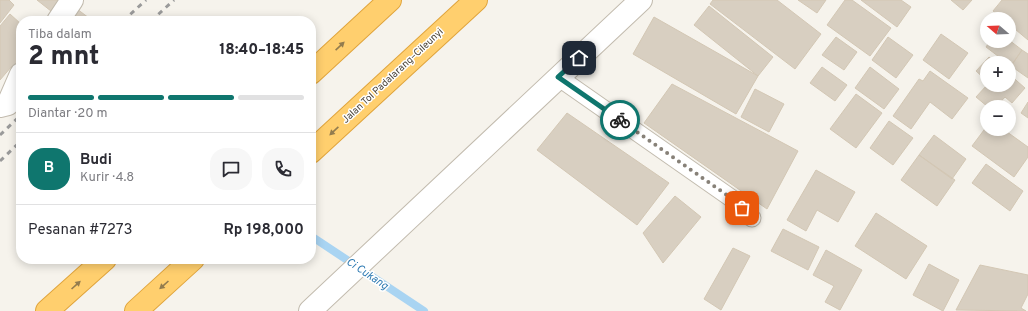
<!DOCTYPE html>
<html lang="id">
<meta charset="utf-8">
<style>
body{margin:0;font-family:Overpass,sans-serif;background:#f7f7f7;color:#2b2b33;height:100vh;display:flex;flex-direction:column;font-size:15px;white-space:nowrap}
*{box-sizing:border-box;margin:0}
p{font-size:13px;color:#7c7c81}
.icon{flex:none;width:22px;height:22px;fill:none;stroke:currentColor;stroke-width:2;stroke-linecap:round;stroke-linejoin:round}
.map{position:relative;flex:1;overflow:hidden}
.panel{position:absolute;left:16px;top:16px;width:300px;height:248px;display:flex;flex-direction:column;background:#fff;border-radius:16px;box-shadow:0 2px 10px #0003}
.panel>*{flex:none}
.needle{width:26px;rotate:289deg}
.buttons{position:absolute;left:980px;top:12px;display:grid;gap:8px}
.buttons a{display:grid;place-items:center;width:36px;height:36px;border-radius:50%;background:#fff;box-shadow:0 2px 10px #0003;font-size:20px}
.pin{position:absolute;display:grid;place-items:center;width:34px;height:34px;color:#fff;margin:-17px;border-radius:8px;box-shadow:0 2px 6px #0006}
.courier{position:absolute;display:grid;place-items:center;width:40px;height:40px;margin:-20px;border:3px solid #0f766e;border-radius:50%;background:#fff;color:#222;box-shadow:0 1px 5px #0007}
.overview em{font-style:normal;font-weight:800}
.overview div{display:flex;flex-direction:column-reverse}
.overview{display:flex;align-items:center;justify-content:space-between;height:68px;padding:0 12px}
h1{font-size:26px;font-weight:800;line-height:30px}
.bar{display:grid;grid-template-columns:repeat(4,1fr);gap:6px 4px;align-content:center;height:48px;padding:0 12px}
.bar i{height:5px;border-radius:3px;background:#e1e1e2}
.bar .selected{background:#0f766e}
.bar p{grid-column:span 4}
.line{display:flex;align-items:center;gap:10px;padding:0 12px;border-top:1px solid #e1e1e2}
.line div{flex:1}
.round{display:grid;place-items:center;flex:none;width:42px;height:42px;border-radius:16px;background:#f7f7f7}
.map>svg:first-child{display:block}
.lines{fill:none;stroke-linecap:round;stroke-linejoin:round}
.stream{stroke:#a9d4f2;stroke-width:8}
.building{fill:#d8cfc1;stroke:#d3c7b4}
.service-casing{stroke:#c2bbae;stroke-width:19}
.minor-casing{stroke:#c2bbae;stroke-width:24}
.tertiary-casing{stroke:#c2bbae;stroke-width:24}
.motorway-casing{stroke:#e0a43c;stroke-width:24}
.service{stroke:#fff;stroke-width:17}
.minor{stroke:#fff;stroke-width:22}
.tertiary{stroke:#fff;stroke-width:22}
.motorway{stroke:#ffcf6e;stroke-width:22}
.rail{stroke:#9a9a9a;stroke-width:3;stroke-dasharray:5 5;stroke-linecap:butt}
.oneway{fill:#937c4e}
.done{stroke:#878178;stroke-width:4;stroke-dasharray:0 7.2}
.route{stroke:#0f766e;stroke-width:5}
.labels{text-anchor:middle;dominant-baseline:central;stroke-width:3;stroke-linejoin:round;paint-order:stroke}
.street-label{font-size:10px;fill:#4b4439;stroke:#fff}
.water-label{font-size:11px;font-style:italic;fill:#2e7ab2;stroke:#fff}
</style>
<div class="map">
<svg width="1028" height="311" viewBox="0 0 1028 311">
<rect width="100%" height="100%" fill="#f6f3ec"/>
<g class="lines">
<path class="stream" d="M311,236L424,311"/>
</g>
<path class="building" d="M0,0H9L14,5L0,23Z
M37,0H67L56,15Z
M713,0H777L821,34L795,69L710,4Z
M798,0H826L817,13Z
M845,0H852L891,28L870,56L827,25Z
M861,0H901L911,7L897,27Z
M951,0H972L963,10Z
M1002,0H1028V40L1009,24V19H1003L993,11Z
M73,6L93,21H63Z
M709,6L773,57L758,76L694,25Z
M10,14L21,24V64L16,70L12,66L0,80V26Z
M654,17L758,76L736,114L633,54Z
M941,34L968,53L949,79L923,60Z
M836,37L857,52L844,70L822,55Z
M888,37L913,55L896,78L872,60Z
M1009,40L1022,50L1011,66L986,47L990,41Z
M1022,50L1028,54V78L1011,66Z
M989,57L996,63H987V81L976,71Z
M822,67L847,85L835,101L810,83Z
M870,67L899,89L884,109L855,88Z
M930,71L968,98L952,119L930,102L911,129L893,116L919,79L923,81Z
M1009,74L1025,88L1012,103L1005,97L996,107H988L976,97L987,85H1009Z
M672,84L798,151L767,209L644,123Z
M755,89L784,104L769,132L741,117Z
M856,94L882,113L856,148L830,129Z
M1028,102V118L1021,113Z
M567,113L669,183L637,225L537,150Z
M889,121L913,138L893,165L870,148Z
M987,126V129H1003L1028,147V157L1014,177L972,146Z
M934,135L966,159L952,179L919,155Z
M919,155L955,180L937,206L901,180Z
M986,164L1023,191L1010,211L972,183Z
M816,170L855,192L838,222L817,210L806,231L787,220Z
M675,196L701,217L663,263L643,233Z
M876,213L927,246L906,279L855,246Z
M783,229L819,247L808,270L771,251Z
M733,248L750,256L721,310L704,299Z
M826,250L862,270L840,310L825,302L834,286L813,275Z
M929,264L959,280L943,311L913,295Z
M980,265L1028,275V294L1021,308L1026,311L956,310Z"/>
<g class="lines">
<defs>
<path id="service" d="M558,77L731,198L752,218"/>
<path id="minor" d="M58,21L72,0
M0,106L8,104L21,74"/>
<path id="tertiary" d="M310,311L641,0"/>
<path id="motorway" d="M311,73L390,0
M311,152L476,0
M47,311L105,259
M136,311L193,259"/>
</defs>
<use href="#service" class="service-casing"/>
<use href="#minor" class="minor-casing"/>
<use href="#tertiary" class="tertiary-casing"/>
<use href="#motorway" class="motorway-casing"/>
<use href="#service" class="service"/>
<use href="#minor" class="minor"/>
<use href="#tertiary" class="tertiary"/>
<use href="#motorway" class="motorway"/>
<path class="rail" d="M123,21L146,0
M151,21L174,0
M0,135L21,115
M0,161L21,141"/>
</g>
<defs><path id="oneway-solid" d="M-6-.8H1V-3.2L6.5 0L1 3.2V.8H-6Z"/></defs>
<g class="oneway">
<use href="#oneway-solid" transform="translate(340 46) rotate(-43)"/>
<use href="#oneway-solid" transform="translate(334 131) rotate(137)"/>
<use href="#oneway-solid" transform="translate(76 285) rotate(-42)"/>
<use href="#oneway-solid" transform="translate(164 285) rotate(138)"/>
</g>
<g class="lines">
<path class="done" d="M620,120L731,198L742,208"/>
<path class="route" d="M579,58L558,77L620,120"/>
</g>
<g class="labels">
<g class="street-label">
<text transform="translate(393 76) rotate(-43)">Jalan Tol Padalarang–Cileunyi</text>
</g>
<g class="water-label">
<text transform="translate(367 274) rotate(34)">Ci Cukang</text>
</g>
</g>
</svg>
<div class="buttons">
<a><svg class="needle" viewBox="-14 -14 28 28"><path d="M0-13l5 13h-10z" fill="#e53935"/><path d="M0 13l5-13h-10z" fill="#7c7c81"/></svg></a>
<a>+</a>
<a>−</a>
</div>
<div class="pin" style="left:742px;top:208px;background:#ea580c"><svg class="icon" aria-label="bag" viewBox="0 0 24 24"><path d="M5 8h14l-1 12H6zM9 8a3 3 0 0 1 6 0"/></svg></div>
<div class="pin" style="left:579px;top:58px;background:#1f2937"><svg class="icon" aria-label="home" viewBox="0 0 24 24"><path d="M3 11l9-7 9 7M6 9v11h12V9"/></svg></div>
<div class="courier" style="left:620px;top:120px"><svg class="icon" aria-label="bike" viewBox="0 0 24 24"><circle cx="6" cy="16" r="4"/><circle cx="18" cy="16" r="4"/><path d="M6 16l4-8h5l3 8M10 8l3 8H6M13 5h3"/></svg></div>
<section class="panel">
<div class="overview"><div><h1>2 mnt</h1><p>Tiba dalam</p></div><em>18:40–18:45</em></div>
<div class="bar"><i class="selected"></i><i class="selected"></i><i class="selected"></i><i></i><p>Diantar · 20 m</p></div>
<div class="line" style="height:72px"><b class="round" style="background:#0f766e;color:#fff">B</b><div><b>Budi</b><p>Kurir · 4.8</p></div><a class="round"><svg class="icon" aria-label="chat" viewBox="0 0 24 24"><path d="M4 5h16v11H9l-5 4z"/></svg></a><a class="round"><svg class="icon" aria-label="phone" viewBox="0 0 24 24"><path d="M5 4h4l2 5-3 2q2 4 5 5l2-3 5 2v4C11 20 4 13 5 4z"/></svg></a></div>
<div class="line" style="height:52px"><div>Pesanan #7273</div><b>Rp 198,000</b></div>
</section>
</div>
